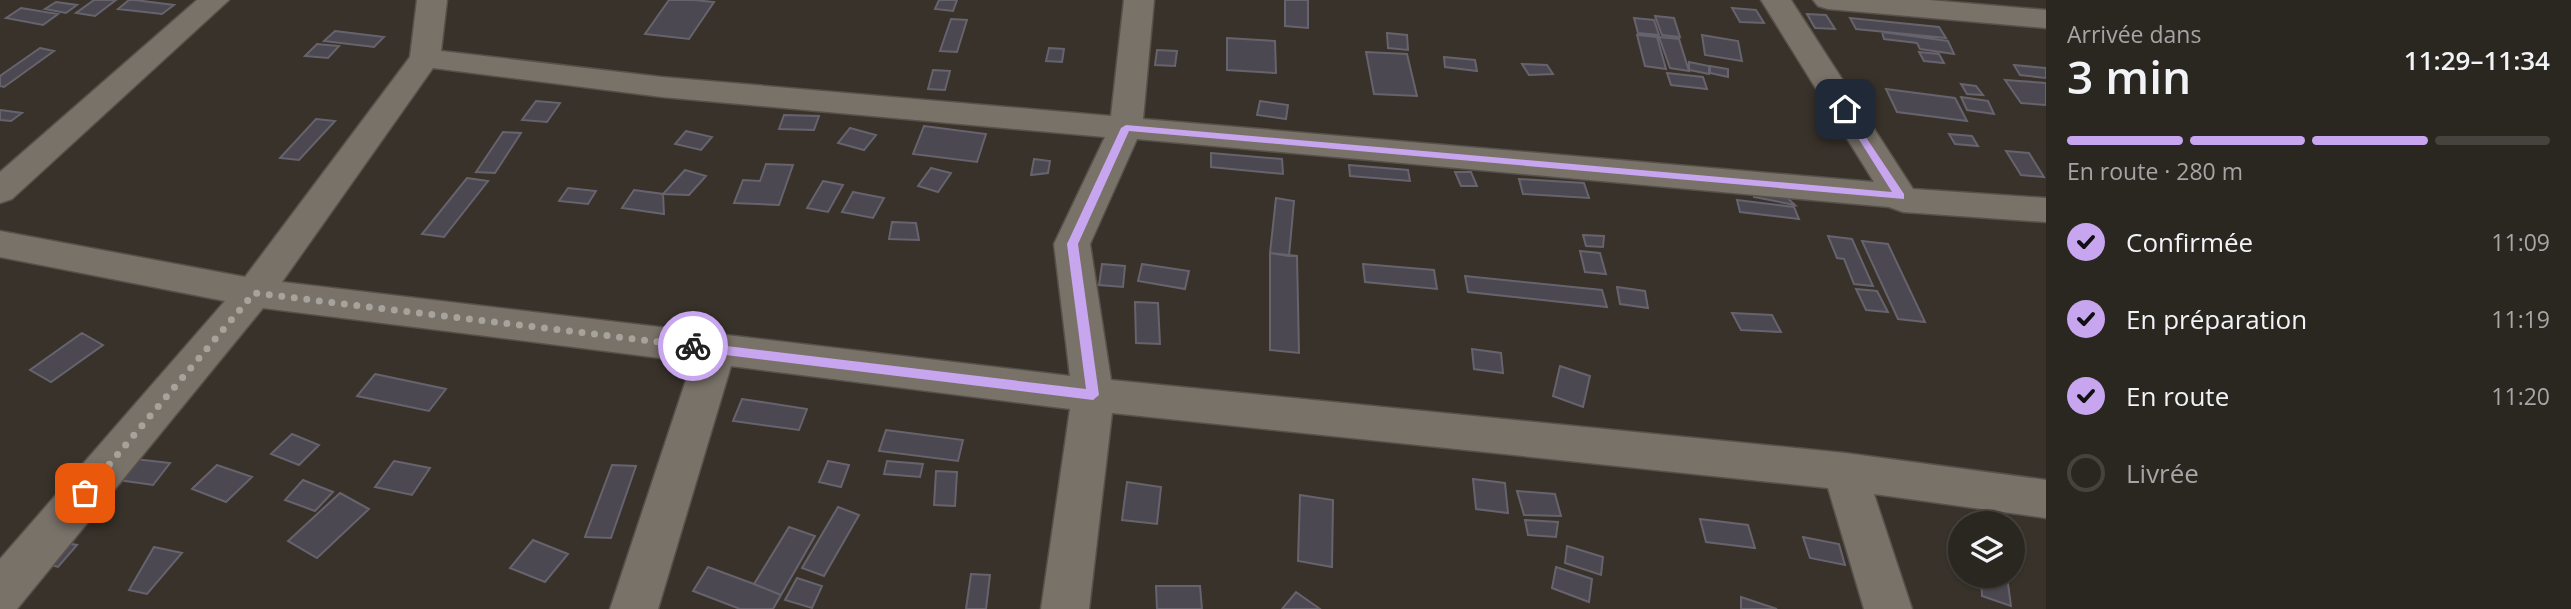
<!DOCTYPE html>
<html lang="fr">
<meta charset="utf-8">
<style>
body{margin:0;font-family:"Open Sans",sans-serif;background:#322e29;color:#f1f3f6;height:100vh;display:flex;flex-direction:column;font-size:26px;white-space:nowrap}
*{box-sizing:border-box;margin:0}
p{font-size:23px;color:#a5a5a5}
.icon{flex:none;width:38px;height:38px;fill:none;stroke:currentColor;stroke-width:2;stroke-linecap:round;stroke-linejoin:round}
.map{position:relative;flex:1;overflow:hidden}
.drawer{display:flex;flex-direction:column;background:#2a2620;width:525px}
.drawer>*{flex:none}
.tools{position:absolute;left:1948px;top:511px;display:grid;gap:14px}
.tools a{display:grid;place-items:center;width:77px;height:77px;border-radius:50%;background:#2a2620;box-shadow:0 2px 5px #0004,0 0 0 2px #46433e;font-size:35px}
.pin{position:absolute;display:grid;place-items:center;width:60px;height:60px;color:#fff;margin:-30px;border-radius:14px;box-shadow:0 4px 10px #0006}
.courier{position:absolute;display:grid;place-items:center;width:70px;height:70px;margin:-35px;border:5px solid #c7a6ef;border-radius:50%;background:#fff;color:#222;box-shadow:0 2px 9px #0007}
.head em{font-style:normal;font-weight:600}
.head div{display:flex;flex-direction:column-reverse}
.head{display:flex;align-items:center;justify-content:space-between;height:119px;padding:0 21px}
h1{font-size:46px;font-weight:600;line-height:52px}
.bar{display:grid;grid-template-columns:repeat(4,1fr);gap:10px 7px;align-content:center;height:84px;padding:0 21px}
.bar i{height:9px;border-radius:5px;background:#46433e}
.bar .on{background:#c7a6ef}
.bar p{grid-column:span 4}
ol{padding:0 21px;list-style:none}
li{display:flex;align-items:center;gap:21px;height:77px}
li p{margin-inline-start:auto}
li .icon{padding:7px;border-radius:50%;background:#c7a6ef;color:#111;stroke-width:4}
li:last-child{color:#a5a5a5}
li i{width:38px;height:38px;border:4px solid #46433e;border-radius:50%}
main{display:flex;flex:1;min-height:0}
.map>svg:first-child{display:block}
.building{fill:#4c4852;stroke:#67636d;stroke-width:2}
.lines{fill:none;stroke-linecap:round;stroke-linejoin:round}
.minor-casing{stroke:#56514a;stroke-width:3}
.minor{fill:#797269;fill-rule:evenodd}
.route{fill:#c7a6ef}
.done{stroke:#a6a29c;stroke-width:7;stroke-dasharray:0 12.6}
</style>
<main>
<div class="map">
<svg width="2046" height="609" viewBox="0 0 2046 609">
<rect width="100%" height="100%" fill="#38322a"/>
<path class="building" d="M94,0H116L95,16L76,13Z
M129,0H135L174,5L162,14L118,9Z
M669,0H694L714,2L689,39L645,34Z
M939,0H957L953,11L935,9Z
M1285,0H1308V28L1285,26Z
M56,2L77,5L66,13L45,9Z
M21,8L58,14L43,25L6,18Z
M1732,8L1756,10L1764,23L1740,22Z
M1807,14L1826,15L1835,29L1815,28Z
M1655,16L1674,18L1680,37L1662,35Z
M1634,18L1654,20L1659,35L1638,33Z
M1850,18L1939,27L1946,38L1856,29Z
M951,19L967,20L957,52L940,51Z
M335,31L384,37L374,47L324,41Z
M1882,32L1948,41L1954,54L1920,49L1917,43L1884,39Z
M1387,33L1407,35L1408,50L1388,48Z
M1637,35L1657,37L1666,69L1645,66Z
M1702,35L1738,41L1742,61L1705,55Z
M1659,37L1679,39L1689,71L1670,68Z
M1227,38L1275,41L1276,73L1227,70Z
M317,44L339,46L328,58L305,56Z
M40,48L54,51L4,87L0,86V76Z
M1049,48L1064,49L1062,62L1046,61Z
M1157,50L1177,51L1175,66L1155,65Z
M1366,52L1407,54L1417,96L1374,94Z
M1919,52L1939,54L1944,63L1924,61Z
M1444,57L1475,60L1477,71L1445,67Z
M1689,62L1709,66V74L1689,70Z
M1522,64L1547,65L1553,74L1529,75Z
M2014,65L2046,68V78L2020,75Z
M1710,66L1728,69V77L1710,73Z
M933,70L950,71L945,90L928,89Z
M1667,73L1703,77L1707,89L1671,85Z
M2005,80L2046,83V105L2021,103Z
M1961,84L1976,86L1983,95L1967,94Z
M1886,89L1955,98L1967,121L1897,112Z
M1961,97L1988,101L1994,114L1967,110Z
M536,101L560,103L547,122L522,120Z
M1260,101L1288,105L1286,119L1257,115Z
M0,111L1,110L22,113L11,121L0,120Z
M784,115L819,116L814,130L779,129Z
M316,119L335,121L299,160L280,158Z
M924,126L986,134L977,162L913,154Z
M850,128L876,135L864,150L838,143Z
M686,131L712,137L701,150L675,144Z
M503,132L521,133L495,173L476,172Z
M1949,134L1972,136L1978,146L1955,144Z
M2006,151L2029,153L2044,177L2021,175Z
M1211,153L1282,159L1283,174L1211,167Z
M1034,159L1050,161L1048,173L1031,175Z
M766,164L793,165L779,205L734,203L743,180L760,181Z
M1349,165L1408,170L1410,181L1350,176Z
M931,168L951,173L938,192L918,186Z
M685,170L706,176L689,195L663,194Z
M1455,172H1471L1477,186H1461Z
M467,178L488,181L444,237L422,234Z
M1519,179L1584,183L1589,198L1523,194Z
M823,181L843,185L828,212L807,208Z
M568,188L596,191L588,204L559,201Z
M1755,189L1781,192L1795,205L1754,197Z
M634,190L663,194L664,214L622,208Z
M853,192L884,198L873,218L842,212Z
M1276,198L1294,201L1289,256L1270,253Z
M1737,200L1794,207L1799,219L1740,212Z
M892,222L916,223L919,240L889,239Z
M1583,235L1604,236L1603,247L1586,246Z
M1828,236L1852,239L1873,286L1854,284L1844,259L1837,258Z
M1862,241L1888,244L1925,322L1898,319Z
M1580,251L1600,253L1606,274L1585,272Z
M1270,253L1297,256L1299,353L1270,350Z
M1102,264L1125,266L1123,287L1099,285Z
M1142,264L1189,271L1185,289L1138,281Z
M1363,264L1434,270L1437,289L1365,282Z
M1465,276L1602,290L1607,307L1468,292Z
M1617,287L1645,291L1648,308L1620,304Z
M1856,289L1877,291L1888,312L1866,310Z
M1135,302L1158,303L1160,344L1136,343Z
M1732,313L1772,315L1781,332L1741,330Z
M82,333L103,345L51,382L30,370Z
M1472,349L1501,353L1503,373L1474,369Z
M1560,366L1590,376L1583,407L1553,396Z
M375,374L446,389L429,411L357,396Z
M742,399L807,409L799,430L733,421Z
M886,430L963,440L958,461L879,451Z
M292,434L319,445L299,465L271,454Z
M135,459L170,463L153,485L118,480Z
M394,461L430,468L412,495L375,487Z
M828,461L849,465L841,487L819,482Z
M887,461L923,464L920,477L884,474Z
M217,465L252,477L226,502L192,489Z
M612,465L636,466L611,538L585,537Z
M936,471L957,472L955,506L934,505Z
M1473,479L1505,483L1508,513L1476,509Z
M303,480L333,492L315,511L285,500Z
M1127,482L1161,487L1157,524L1122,520Z
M1517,491L1555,494L1561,516L1524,515Z
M340,493L369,509L317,558L288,541Z
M1300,495L1333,500L1332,567L1298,561Z
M838,507L859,515L824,576L802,568Z
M1700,519L1748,525L1755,548L1706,542Z
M1525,520L1558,522L1556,537L1528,535Z
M789,527L815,536L781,595L754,584Z
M1803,537L1839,544L1845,565L1810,558Z
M533,540L568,554L545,582L510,568Z
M56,541L77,545L58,567L38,562Z
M1567,546L1603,557L1601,575L1565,563Z
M154,547L182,553L147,594L129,590Z
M708,567L754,584L781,595L773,609H740L693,591Z
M1556,567L1592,579L1589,602L1552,588Z
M971,574L990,575L986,609H966Z
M1981,576H2007L2011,606L1982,596Z
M797,578L822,586L812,608L785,600Z
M1156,586H1200L1202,609H1157Z
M1296,592L1320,609H1282Z
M1741,597L1777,609H1741Z"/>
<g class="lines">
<defs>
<path id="minor" d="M197,0H229L12,199L0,203V172Z
M417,0H447L441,51L662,77L1111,116L1124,0H1154L1143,119L1874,182L1761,0H1791L1913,189L2046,198V222L1903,212L1889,207L1137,139L1090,244L1111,380L1845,453L2046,480V518L1874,494L1912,609H1864L1828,488L1112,413L1089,609H1041L1070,409L731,366L658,609H610L692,362L263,308L17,609H0V559L225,301L0,257V231L245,277L410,57ZM433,68L662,97L1105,137L1054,244L1070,376L282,282Z
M1813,0H1929L2046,10V28L1828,9L1818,6Z"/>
</defs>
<use href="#minor" class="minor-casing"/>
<use href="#minor" class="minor"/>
</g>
<path class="route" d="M1845,106L1904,194V199L1129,131L1078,244L1099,395L1093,400L693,351L687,346L693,342L1086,389L1067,244L1121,128L1126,125L1892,192L1840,109Z"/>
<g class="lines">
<path class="done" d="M85,493L254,293L693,346"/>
</g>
</svg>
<div class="tools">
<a><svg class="icon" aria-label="layers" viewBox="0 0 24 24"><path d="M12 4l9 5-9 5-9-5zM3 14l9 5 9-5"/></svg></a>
</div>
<div class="pin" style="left:85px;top:493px;background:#ea580c"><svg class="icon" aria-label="bag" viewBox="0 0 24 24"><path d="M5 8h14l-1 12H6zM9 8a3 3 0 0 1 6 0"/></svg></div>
<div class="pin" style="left:1845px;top:109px;background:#1f2937"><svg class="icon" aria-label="home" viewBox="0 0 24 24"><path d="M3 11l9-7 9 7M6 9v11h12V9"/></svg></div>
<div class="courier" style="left:693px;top:346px"><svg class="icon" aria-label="bike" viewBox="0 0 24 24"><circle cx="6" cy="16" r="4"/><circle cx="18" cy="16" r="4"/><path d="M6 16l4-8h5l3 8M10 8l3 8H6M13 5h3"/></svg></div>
</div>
<section class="drawer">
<div class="head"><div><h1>3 min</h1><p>Arrivée dans</p></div><em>11:29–11:34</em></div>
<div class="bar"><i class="on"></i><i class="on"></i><i class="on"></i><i></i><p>En route · 280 m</p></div>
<ol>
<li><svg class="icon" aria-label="check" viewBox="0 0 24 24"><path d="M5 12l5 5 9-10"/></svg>Confirmée<p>11:09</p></li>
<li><svg class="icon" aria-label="check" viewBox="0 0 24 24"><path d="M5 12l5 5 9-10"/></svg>En préparation<p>11:19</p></li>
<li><svg class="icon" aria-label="check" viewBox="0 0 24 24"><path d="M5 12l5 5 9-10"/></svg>En route<p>11:20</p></li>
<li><i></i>Livrée</li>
</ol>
</section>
</main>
